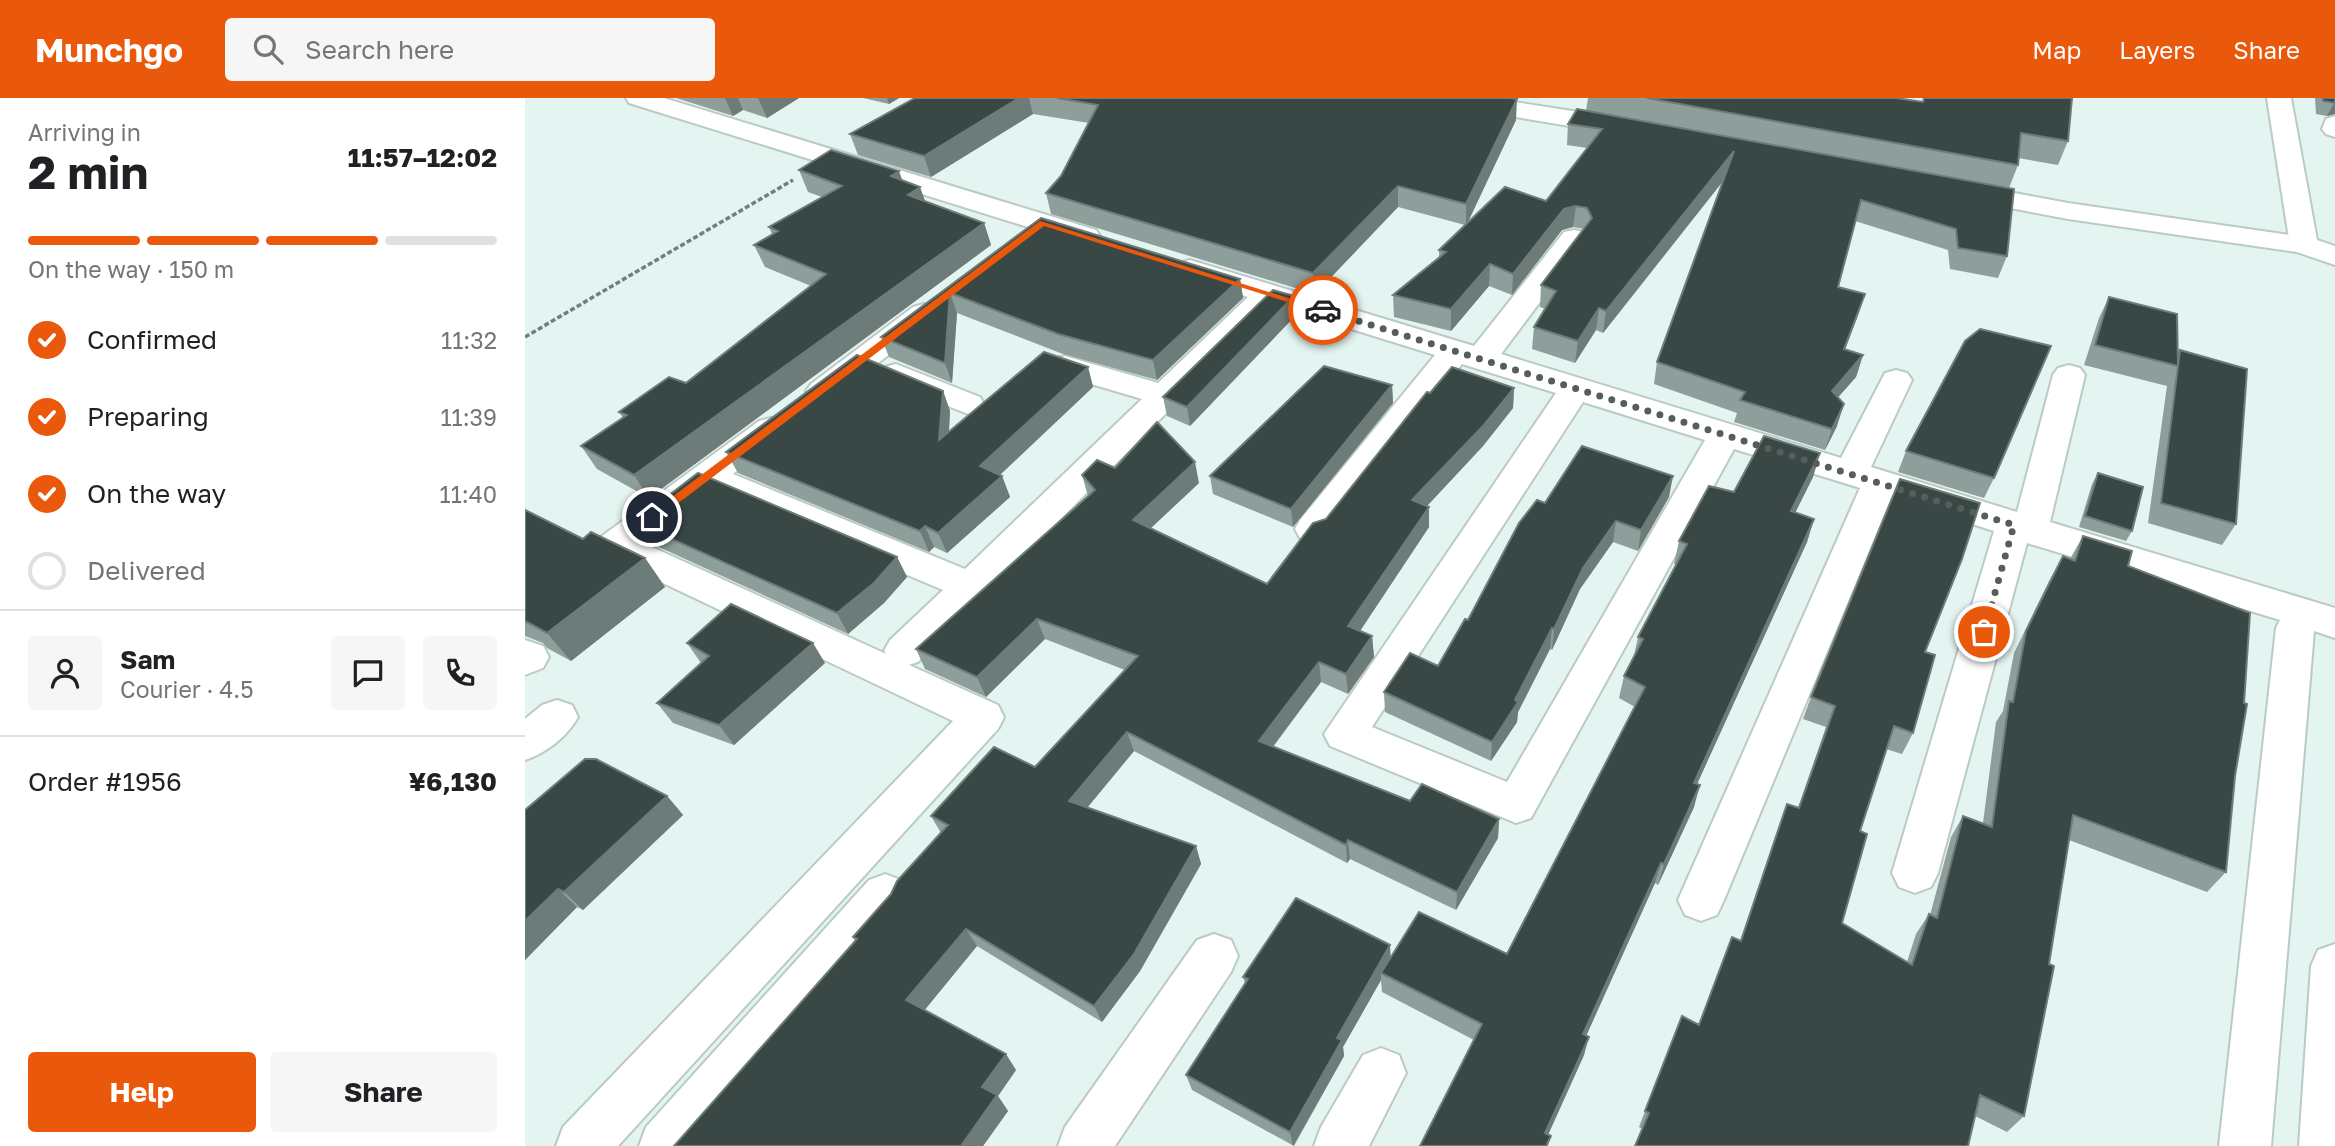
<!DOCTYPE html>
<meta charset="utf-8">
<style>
body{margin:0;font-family:"Golos Text",sans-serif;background:#f6f6f6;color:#202124;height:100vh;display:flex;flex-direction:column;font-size:26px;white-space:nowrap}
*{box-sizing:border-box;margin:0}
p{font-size:23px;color:#757577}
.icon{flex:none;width:38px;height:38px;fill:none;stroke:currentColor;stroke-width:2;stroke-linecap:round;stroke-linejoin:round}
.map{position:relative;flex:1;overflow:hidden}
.sheet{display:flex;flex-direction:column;background:#fff;width:525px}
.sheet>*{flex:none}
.pin{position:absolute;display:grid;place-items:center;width:60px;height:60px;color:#fff;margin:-30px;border:4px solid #fff;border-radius:50%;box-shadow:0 2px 7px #0007}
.courier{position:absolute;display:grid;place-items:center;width:70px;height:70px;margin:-35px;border:5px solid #ea580c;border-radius:50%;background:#fff;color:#222;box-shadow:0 2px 9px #0007}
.headline em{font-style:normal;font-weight:700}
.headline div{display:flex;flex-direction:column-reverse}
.headline{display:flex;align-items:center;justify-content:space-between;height:119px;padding:0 28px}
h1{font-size:46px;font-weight:700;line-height:52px}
.bar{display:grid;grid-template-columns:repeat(4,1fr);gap:10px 7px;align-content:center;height:84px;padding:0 28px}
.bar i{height:9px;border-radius:5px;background:#e0e0e0}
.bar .current{background:#ea580c}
.bar p{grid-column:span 4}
.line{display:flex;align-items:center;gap:18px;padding:0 28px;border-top:2px solid #e0e0e0}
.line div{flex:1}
.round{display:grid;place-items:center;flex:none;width:74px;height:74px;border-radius:7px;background:#f6f6f6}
ol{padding:0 28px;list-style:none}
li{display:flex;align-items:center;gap:21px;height:77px}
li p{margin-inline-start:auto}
li .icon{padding:7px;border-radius:50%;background:#ea580c;color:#fff;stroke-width:4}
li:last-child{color:#757577}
li i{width:38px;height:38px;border:4px solid #e0e0e0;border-radius:50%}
.button{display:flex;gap:14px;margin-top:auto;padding:14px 28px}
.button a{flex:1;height:80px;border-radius:7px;background:#ea580c;color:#fff;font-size:28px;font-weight:700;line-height:80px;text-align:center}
.button a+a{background:#f6f6f6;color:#202124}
header{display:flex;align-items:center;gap:42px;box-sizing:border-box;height:98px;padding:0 35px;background:#ea580c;color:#fff}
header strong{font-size:33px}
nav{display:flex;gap:38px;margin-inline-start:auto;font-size:24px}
.search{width:490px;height:63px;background:#f6f6f6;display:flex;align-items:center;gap:18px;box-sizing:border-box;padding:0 24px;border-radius:7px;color:#757577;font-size:26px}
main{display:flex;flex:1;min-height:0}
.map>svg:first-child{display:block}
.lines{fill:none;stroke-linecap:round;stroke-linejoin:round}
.minor-casing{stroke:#bacac7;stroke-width:4}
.tertiary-casing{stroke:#bacac7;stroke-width:4}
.path{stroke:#747f7d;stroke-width:3.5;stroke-dasharray:5 2.5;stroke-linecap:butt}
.minor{fill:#fff;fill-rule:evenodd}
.tertiary{fill:#fff;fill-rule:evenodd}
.wall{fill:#8e9e9b}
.shaded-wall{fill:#6d7c79}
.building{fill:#3a4845;stroke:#6d7c79;stroke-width:2}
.route{fill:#ea580c}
.done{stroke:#555e5c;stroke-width:7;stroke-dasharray:0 12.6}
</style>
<header>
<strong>Munchgo</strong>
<div class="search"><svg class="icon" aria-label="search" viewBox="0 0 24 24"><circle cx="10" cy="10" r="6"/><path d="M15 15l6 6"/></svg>Search here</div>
<nav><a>Map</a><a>Layers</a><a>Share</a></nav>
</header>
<main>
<section class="sheet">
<div class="headline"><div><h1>2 min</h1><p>Arriving in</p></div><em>11:57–12:02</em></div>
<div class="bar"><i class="current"></i><i class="current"></i><i class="current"></i><i></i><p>On the way · 150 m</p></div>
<ol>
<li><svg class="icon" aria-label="check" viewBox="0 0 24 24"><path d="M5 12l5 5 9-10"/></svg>Confirmed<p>11:32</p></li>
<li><svg class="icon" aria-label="check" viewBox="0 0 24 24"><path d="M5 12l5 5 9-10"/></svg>Preparing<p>11:39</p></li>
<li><svg class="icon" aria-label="check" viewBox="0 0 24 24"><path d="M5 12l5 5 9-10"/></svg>On the way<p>11:40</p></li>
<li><i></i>Delivered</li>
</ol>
<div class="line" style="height:126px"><a class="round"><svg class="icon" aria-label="person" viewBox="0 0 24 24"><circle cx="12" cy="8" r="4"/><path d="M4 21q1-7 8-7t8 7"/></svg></a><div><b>Sam</b><p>Courier · 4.5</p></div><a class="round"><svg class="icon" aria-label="chat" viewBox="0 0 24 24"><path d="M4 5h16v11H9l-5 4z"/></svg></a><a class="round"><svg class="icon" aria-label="phone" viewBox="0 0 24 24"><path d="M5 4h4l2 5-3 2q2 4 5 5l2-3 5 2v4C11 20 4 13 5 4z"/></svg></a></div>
<div class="line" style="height:91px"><div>Order #1956</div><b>¥6,130</b></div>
<div class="button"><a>Help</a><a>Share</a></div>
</section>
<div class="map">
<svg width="1810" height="1048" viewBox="0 0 1810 1048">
<rect width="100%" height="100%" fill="#e3f4f1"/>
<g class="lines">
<defs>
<path id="minor" d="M101,0H139L571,132L575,138L571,144L561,146L551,144L104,5Z
M905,0H963L1099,21L1108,24L1112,29L1108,34L1099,37L917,7L908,5Z
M1810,18V39L1801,36L1797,31L1801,21Z
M1436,85L1543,105L1779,139L1789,141L1793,147L1789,153L1779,155L1543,121L1427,99L1423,93L1427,87Z
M1049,132L1059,134L1063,140L976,256L1316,360L1360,275L1371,272L1382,275L1387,282L1346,369L1492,414L1528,277L1533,270L1544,267L1555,270L1560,277L1525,424L1810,510V540L1789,533L1746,1048H1694L1751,530L1755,522L1502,445L1413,775L1406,789L1390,795L1374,789L1367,775L1469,433L1366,400L1199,802L1192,817L1176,823L1160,817L1153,802L1335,390L1209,351L1006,720L991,725L805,648L799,636L1031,295L937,266L801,440L788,444L775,440L770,431L775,422L910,257L749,207L393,564L384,567L473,607L479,619L473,631L93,1048H31L38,1029L428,623L77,456L72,447L77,438L234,323L246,320L258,323L263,331L258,339L208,376L440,471L617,301L529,275L524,268L529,261L540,258L633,285L723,199L655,177L651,171L655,165L665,162L675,165L949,248L1039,134ZM1058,304L1180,342L982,684L847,629ZM185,394L418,492L365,542L359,553L361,556L118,445Z
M399,206L410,209L414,215L410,221L308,300L297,303L286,300L281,293L286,286L388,209Z
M371,266L455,299L459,306L455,313L443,316L360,283L355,276L360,269Z
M0,542L18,548L24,559L18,570L0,577Z
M32,602L47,607L53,619C42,639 21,655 0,662V621L17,607Z
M360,776L376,782L383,797L376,812L174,1048H114L121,1029L344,782Z
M689,836L706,842L713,858L706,874L590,1048H533L540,1029L672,842Z
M856,950L874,957L881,975L844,1048H789L796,1029L838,957Z"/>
<path id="tertiary" d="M1742,0H1766L1792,142L1810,148V167L1769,153L1765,147Z
M1810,846V1048H1774L1786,868L1793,852Z"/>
</defs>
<use href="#minor" class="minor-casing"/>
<use href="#tertiary" class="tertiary-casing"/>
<path class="path" d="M0,239L268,82"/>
<use href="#minor" class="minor"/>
<use href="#tertiary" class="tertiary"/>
</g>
<path class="wall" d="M151,0H274L242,20L218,12L208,18Z
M338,0H374L364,6Z
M389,0H985L991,22L942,126L1021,103L1062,50L1042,47L1043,26L1061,13L1063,0H1371L1543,43L1533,67L1493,60V67L1484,90L1482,158L1473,180L1425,171L1423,152L1330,123L1313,189L1340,196L1333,217L1320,251L1338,257L1331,279L1313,299L1312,328L1300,352L1209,324L1212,315L1129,286L1132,264L1199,82L1078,235L1071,232L1050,265L1007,251L1009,229L1020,211L1015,209L1016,187L1059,131L1048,129L1037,132L987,197L964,188L926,233L869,219L868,197L914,160V152L940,127L873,109L790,196L526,116L521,95L536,78L564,25L508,16L406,79L333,57L325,36Z
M1790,0H1810V16L1802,18L1791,16Z
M274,72L377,82L400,103L459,125L466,147L124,400L72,371L56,348L98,320L94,314L161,285L286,188L240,169L229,147L247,136L244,129L297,99L283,94Z
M516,120L715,181L718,200L632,282L538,256L432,215L427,285L364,259L356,239Z
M769,198L771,217L665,328L642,318L638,299Z
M1584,199L1653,256L1655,252L1711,426L1697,447L1623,425L1642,288L1559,267L1574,220Z
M563,269L568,289L475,377L477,378L485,399L422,455L409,449L404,454L213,375L201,354L418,293L425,313L424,334Z
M867,287L868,305L768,429L688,396L685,378Z
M989,290L988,310L958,348L902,408L904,409V429L835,533L847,538L849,559L823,596L796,584L748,649L885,703L974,721L973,740L931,812L825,761L822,765L609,653L562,710L671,748L676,766L615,873L577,924L452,848L399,912L491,972L473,998L483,1013L458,1048H149L330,843L328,839L366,796L416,735L406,718L510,669L600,572L520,541L461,599L400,571L391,551L563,398L557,377L590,370L674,385L626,430L742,486L801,421L905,295Z
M1381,353L1469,380L1459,400L1373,374Z
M1295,355L1288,379L1270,415L1289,421L1282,444L1172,686L1169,709L1133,787L1130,785L1061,937L1059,957L1023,1037L1026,1038L1023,1048H895L949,942L857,894L856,882L818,949L819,958L769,1048L667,992L661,977L720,885L718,879L866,859L982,856L1110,609L1094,600L1099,578L1109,558L1113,539L1151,467L1149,466L1154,443L1209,394Z
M1573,375L1607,433L1601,443L1554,429L1567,386Z
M1144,399L1113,453L1088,444L1055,491L1027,552L1025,551L993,614L992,624L966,663L860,614L859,594L913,568L1020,405Z
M0,412L58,441L120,460L140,489L46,563L22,550L18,545L0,538Z
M109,424L372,459L382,479L359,505L323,536L123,444Z
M1558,438L1603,468L1710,678L1701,774L1682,794L1544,742L1499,1018L1482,1034L1450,1018L1117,1031L1114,1029L1120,1013L1174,926L1215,843L1254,727L1262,706L1273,710L1301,629L1278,621L1286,599L1400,554L1388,635L1377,656L1361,651L1335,733L1317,825L1382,864L1391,836L1404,816L1405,817L1426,739L1438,718L1458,725L1471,624L1478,613L1489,555L1525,481L1538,458L1545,461Z
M162,545L300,565L209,647L148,625L132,605L176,565Z
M142,698L158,717L58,812L52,809L0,862V712Z"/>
<path class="shaded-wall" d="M200,0H213L218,12L208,18Z
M233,0H274L242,20Z
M362,0H374L364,6Z
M494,0H504L508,16L406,79L399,58Z
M992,1L991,22L941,128V106Z
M1809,5H1810V16L1802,18Z
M1209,53L1205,74L1078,235L1081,213Z
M374,73L382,95L366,78Z
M873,88V109L790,196L788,175Z
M395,89L403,111L383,97Z
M1051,108L1048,129L1037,132L987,197L988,176L1039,111Z
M459,125L466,147L124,400L109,377Z
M965,166L964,188L926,233V211Z
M715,181L718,200L632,282L628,262Z
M425,195L432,215L427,285L420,265Z
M1340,196L1333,217L1312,273L1319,251Z
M769,198L771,217L665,328L662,309Z
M1074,210L1071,232L1050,265L1053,243Z
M1338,257L1331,279L1300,314L1307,293Z
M563,269L568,289L462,389L455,368Z
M867,287L868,305L768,429L766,411Z
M989,290L988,310L958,348L888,423L887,402Z
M418,293L425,313L422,363L414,342Z
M1319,306L1312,328L1300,352L1307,331Z
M1295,355L1288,379L1259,437L1266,413Z
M670,364L674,385L613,442L608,422Z
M477,378L485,399L422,455L413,435Z
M1148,378L1144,399L1113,453L1116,432Z
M904,409V429L825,548L823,528Z
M1289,421L1282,444L1163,706L1169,685Z
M1091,423L1088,444L1055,491L1027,552L1029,531L1058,470Z
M400,428L409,449L404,454L395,433Z
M372,459L382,479L359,505L323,536L312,515Z
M120,460L140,489L46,563L22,535Z
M512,521L520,541L461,599L452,579Z
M1027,530L1025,551L993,614L992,624L966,663L967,644L990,602Z
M847,538L849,559L823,596L821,576Z
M288,545L300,565L209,647L194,627Z
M794,564L796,584L737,663L734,643Z
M602,634L609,653L552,722L544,703Z
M1175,687L1169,709L1133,787L1139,766Z
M142,698L158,717L58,812L39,794Z
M974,721L973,740L931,812L932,794Z
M823,742L825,761L822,765L821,747Z
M671,748L676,766L615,873L577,924L569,908Z
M1136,765L1130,785L1054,954L1058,936Z
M33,791L52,809L0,862V823Z
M441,831L452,848L394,919L381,902Z
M865,847L866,864L856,875V882L818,949L819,958L768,1048L765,1034L812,940Z
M1064,939L1059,957L1018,1048L1020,1035Z
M481,956L491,972L473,998L483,1013L458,1048H436L457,989Z"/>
<path class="building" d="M390,0H494L399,58L325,36Z
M532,0H985L992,1L941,106L873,88L788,175L521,95L536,78L573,7Z
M1122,0H1371L1398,4L1399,0H1547L1543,43L1496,35L1493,67Z
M1798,0H1810V5L1798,3Z
M1052,11L1489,91L1482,158L1433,150L1431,131L1336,102L1313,189L1340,196L1319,251L1338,257L1307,293L1319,306L1307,331L1215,302L1220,294L1132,264L1209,53L1081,213L1074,210L1053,243L1009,229L1031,193L1016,187L1067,120L1062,110L1051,108L1039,111L988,176L965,166L926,211L868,197L921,154L914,152L980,89L1021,103L1077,31L1043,26Z
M306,52L374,73L366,78L395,89L383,97L459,125L109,377L56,348L102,317L94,314L144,279L161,285L301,176L229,147L253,133L244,129L317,88L274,72Z
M516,120L715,181L628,262L533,236L425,195L420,265L356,239Z
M748,192L769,198L662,309L638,299Z
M1584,199L1652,216L1653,268L1570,247Z
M1455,231L1526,248L1469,380L1381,353L1440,243Z
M1655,252L1722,271L1711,426L1636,405Z
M519,254L563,269L455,368L477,378L413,435L400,428L395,433L201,354L332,257L418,293L414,342Z
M799,268L867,287L766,411L685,378Z
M927,269L989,290L959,327L887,402L904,409L823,528L847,538L821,576L794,564L734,643L885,703L897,686L974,721L932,794L823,742L821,747L602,634L544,703L671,748L609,856L569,908L441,831L381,902L481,956L457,989L472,997L436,1048H149L332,841L328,839L366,796L372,783L423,727L406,718L469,649L510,669L613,558L512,521L452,579L391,551L570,392L557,377L572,362L590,370L632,324L670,364L608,422L742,486L788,425L801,421L902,294L905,295Z
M1239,338L1295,355L1266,413L1289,421L1169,685L1175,687L1139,766L1136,765L1058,936L1064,939L1020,1035L1026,1038L1021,1048H895L957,926L856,875L894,814L982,856L1120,589L1099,578L1118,541L1113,539L1162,446L1154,443L1184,388L1209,394Z
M1057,348L1148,378L1116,432L1091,423L1058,470L1029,531L1027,530L990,602L993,604L967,644L859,594L885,555L913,568L940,521L943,522L994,425L1012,402L1020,405Z
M173,375L372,459L349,485L312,515L109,424Z
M1573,375L1618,389L1607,433L1560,418Z
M1375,381L1455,405L1437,461L1400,554L1410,557L1388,635L1369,628L1335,733L1342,736L1317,825L1387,867L1404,816L1412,820L1438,718L1467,729L1484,603L1488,604L1501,533L1538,458L1550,463L1558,438L1607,453L1603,468L1725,515L1719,605L1722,606L1710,678L1701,774L1548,717L1524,866L1529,868L1499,1018L1455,997L1443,1048H1110L1124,1015L1120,1013L1157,918L1174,927L1207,839L1216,843L1262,706L1274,710L1310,608L1286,599Z
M0,412L58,441L66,434L120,460L22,535L0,523Z
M206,506L288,545L194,627L132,605L184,558L162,545Z
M60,661H71L142,698L39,794L33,791L0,823V712Z
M771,800L865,847L812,940L817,942L765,1034L661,977L723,881L718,879Z"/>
<path class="route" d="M515,123L802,212L795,214L519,128L131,422H123V417Z"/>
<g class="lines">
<path class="done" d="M798,212L1489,427L1459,534"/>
</g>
</svg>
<div class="pin" style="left:1459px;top:534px;background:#ea580c"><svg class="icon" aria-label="bag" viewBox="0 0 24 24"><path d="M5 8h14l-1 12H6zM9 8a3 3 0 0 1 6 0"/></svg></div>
<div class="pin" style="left:127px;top:419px;background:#1f2937"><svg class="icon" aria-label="home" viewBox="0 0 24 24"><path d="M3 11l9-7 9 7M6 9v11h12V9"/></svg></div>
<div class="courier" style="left:798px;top:212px"><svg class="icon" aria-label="car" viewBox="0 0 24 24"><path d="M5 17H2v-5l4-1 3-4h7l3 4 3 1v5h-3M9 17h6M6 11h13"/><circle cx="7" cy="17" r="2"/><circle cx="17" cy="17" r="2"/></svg></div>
</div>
</main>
